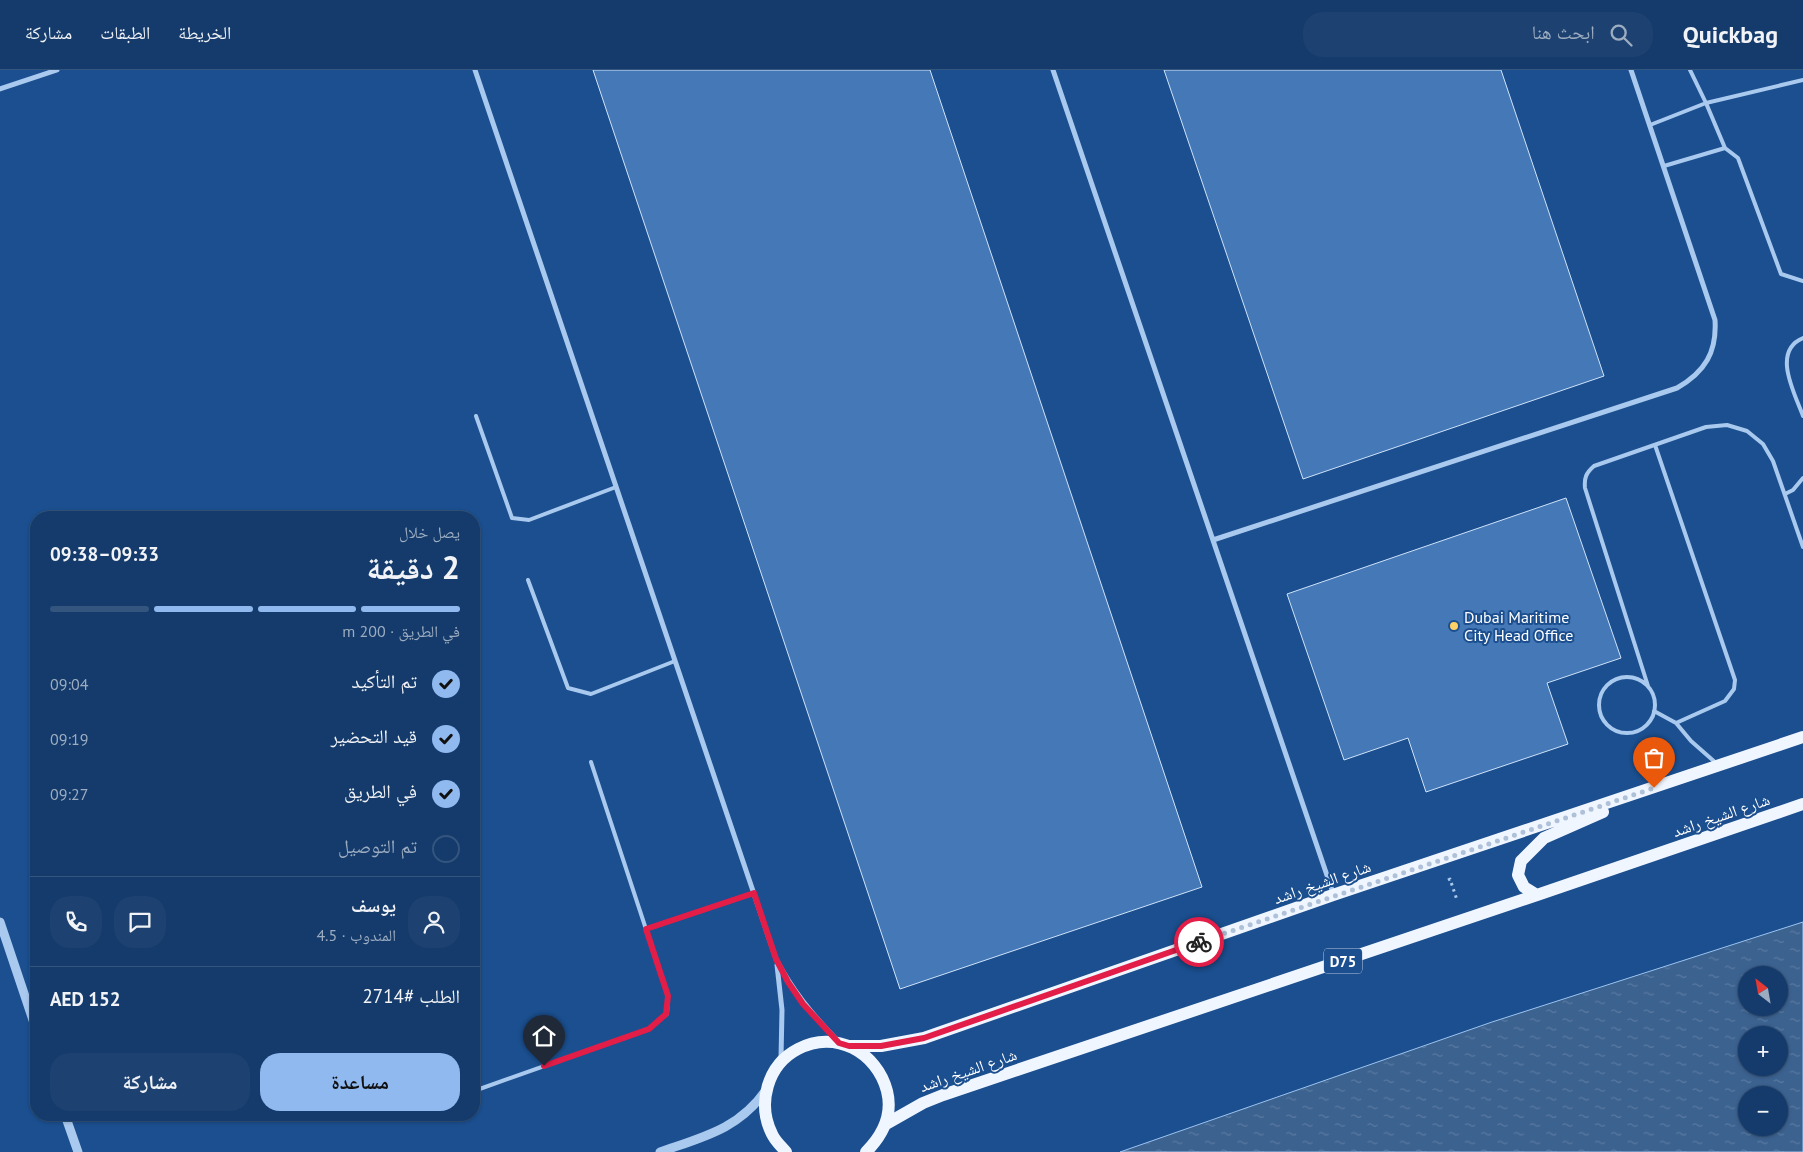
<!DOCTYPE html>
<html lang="ar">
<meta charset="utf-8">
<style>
body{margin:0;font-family:"PT Sans","Noto Naskh Arabic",sans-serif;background:#1d4271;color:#f1f3f6;direction:rtl;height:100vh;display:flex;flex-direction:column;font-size:19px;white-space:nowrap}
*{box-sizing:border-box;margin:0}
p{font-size:16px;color:#9dadc1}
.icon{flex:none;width:28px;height:28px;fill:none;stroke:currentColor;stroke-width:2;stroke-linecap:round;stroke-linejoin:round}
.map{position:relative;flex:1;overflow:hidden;direction:ltr}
.panel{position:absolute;left:30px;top:441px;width:450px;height:610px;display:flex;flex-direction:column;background:#143b6b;border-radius:20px;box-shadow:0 1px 4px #0004,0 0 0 1px #33557e;direction:rtl}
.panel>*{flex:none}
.needle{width:32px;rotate:329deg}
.controls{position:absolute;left:1738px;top:896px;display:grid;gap:10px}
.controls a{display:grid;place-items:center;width:50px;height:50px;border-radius:50%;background:#143b6b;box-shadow:0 1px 4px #0004,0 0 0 1px #33557e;font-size:25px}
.pin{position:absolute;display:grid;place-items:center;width:42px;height:42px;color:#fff;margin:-51px -21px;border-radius:50% 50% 50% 0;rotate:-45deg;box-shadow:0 0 5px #0007}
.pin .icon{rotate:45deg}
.courier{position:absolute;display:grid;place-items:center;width:50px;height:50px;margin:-25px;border:4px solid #e11d48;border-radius:50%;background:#fff;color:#222;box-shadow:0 1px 6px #0007}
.head em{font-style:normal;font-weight:700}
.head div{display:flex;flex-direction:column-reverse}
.head{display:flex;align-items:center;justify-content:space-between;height:85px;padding:0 20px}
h1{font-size:32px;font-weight:700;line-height:38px}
.bar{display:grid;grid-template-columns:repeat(4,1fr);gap:8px 5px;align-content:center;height:60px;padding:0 20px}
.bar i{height:6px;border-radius:4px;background:#33557e}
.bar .active{background:#90b9f0}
.bar p{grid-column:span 4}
.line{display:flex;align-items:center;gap:12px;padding:0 20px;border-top:1px solid #33557e}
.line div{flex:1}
.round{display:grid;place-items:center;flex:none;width:52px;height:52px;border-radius:20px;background:#1d4271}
ol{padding:0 20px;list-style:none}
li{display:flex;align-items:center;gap:15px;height:55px}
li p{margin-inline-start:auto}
li .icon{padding:5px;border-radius:50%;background:#90b9f0;color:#111;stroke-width:4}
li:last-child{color:#9dadc1}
li i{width:28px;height:28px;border:2px solid #33557e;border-radius:50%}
.action{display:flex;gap:10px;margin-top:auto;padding:10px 20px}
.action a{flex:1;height:58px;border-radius:20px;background:#90b9f0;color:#111;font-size:20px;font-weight:700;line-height:58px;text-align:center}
.action a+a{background:#1d4271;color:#f1f3f6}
header{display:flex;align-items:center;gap:30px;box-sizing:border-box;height:70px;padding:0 25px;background:#143b6b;border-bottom:1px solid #33557e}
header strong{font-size:24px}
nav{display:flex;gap:28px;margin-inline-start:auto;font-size:18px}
.search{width:350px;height:45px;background:#1d4271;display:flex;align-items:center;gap:12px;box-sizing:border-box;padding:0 18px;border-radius:20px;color:#9dadc1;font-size:19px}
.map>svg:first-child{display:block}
.water{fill:url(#water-ripples);stroke:#9cc4f0;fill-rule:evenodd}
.building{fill:#4478b7;stroke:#cfe3fa}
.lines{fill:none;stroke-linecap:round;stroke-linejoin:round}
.path{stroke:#a9c9ee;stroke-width:3;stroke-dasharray:2.5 4;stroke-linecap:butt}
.service{stroke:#a9c9ee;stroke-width:4}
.minor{stroke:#a9c9ee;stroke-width:5}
.tertiary{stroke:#a9c9ee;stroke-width:9}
.primary{stroke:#f0f6ff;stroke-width:12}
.done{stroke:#afc1d8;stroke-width:5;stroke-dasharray:0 9}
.route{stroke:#e11d48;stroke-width:6}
.poi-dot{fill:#ffd166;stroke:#1b4f8f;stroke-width:2}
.labels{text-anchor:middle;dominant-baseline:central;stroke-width:4;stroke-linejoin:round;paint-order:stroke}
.shield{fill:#1b4f8f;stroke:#bbcadd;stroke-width:1}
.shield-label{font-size:15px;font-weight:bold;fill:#fff}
.poi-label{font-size:16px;fill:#fff;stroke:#1b4f8f;text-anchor:start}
.street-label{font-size:16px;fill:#fff;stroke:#1b4f8f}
</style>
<header>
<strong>Quickbag</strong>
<div class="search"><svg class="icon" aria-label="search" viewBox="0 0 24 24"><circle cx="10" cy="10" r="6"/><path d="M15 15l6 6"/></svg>ابحث هنا</div>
<nav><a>الخريطة</a><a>الطبقات</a><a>مشاركة</a></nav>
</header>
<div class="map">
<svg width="1803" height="1082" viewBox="0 0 1803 1082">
<defs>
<pattern id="water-ripples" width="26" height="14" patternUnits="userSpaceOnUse" patternTransform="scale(1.25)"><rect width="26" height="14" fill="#3c6290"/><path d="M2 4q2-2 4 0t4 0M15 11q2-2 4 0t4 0" fill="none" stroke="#597aa1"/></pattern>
</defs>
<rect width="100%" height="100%" fill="#1b4f8f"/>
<path class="water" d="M1803,852V1082H1120L1492,952ZM1746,905H1779V938H1746ZM1746,965H1779V998H1746ZM1746,1025H1779V1058H1746Z"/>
<path class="building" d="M593,0H930L1202,817L900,919Z
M1164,0H1501L1604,306L1303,409Z
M1566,428L1621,588L1547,613L1568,674L1426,722L1408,668L1344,690L1287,524Z"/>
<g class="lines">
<path class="path" d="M1448,810L1450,809L1457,830"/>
<path class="service" d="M1690,0L1706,33L1725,78
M1650,55L1706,33L1803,10
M1664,96L1725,78L1738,88L1781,204L1803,211
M1803,268C1771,281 1795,324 1803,346
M476,346L512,448L529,450L616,417
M1655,375L1735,610L1734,619L1725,631L1676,653
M1785,424L1793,420L1803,408
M528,510L568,618L591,624L675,591
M1599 635a28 28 0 1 1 56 0a28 28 0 1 1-56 0Z
M1648,616L1585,418C1584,408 1586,403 1594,396L1706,357L1727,355L1747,361L1763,374L1773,391L1803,477
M1654,641L1676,653L1691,671L1716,693
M646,859L754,823
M474,1021L649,959L667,944L668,926L591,692"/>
<path class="minor" d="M475,0L776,889C792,920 812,944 836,969
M1053,0L1333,823
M0,19L57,0
M1213,470L1677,318C1705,302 1717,282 1715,250L1631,0
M777,895L782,940L781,988"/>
<path class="tertiary" d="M0,852L36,959
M65,1045L78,1082
M660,1082C703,1067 739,1059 766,1020"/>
<path class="primary" d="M1537,825L1524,817L1518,805L1521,791L1544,768L1603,742
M849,976H881L924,968L1333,825L1803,667
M886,1054L923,1033L943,1025L1537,825L1803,734
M786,1082C782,1077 775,1071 772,1064C757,1034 767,995 798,979C835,959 877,982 887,1021C893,1045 883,1065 866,1082"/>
</g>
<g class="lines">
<path class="done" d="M1199,872L1654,718"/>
<path class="route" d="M544,996L649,959L666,944L668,926L646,859L754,823L776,889L788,912L803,934L839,973L849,976H881L924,968L1199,872"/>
</g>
<circle class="poi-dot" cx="1454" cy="556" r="5"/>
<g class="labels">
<rect class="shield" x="1324" y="878.5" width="38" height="25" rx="4"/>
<g class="shield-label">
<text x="1343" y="891">D75</text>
</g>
<g class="poi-label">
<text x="1464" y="547">Dubai Maritime<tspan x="1464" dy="18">City Head Office</tspan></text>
</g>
<g class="street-label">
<text transform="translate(1721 745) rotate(-19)">شارع الشيخ راشد</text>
<text transform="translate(1322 812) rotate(-19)">شارع الشيخ راشد</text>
<text transform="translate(968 1000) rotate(-19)">شارع الشيخ راشد</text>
</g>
</g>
</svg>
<div class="controls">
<a><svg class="needle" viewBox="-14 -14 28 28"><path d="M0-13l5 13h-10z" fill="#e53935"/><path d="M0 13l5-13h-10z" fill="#9dadc1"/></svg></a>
<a>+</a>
<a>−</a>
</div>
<div class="pin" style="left:1654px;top:718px;background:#ea580c"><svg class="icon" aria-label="bag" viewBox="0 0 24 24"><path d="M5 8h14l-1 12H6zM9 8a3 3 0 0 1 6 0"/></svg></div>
<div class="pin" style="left:544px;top:996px;background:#1f2937"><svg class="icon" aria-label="home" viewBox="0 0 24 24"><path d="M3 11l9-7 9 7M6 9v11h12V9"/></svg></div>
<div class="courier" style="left:1199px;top:872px"><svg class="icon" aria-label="bike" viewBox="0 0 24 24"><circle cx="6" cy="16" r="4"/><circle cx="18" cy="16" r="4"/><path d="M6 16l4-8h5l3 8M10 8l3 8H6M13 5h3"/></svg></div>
<section class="panel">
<div class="head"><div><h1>2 دقيقة</h1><p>يصل خلال</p></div><em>09:33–09:38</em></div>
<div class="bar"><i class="active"></i><i class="active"></i><i class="active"></i><i></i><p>في الطريق · 200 m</p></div>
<ol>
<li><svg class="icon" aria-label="check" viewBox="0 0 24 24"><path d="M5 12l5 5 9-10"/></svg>تم التأكيد<p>09:04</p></li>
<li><svg class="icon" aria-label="check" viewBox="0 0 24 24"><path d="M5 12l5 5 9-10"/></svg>قيد التحضير<p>09:19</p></li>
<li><svg class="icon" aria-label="check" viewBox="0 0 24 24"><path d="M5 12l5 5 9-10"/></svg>في الطريق<p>09:27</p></li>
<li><i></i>تم التوصيل</li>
</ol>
<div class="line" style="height:90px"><a class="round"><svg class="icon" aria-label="person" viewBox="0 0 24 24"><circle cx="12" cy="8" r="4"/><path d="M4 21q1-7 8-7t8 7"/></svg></a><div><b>يوسف</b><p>المندوب · 4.5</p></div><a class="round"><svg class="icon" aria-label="chat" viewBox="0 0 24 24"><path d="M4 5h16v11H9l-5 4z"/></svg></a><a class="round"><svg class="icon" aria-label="phone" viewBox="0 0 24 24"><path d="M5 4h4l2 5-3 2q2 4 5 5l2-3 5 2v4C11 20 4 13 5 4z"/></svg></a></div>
<div class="line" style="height:65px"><div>الطلب #2714</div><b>AED 152</b></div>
<div class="action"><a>مساعدة</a><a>مشاركة</a></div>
</section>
</div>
